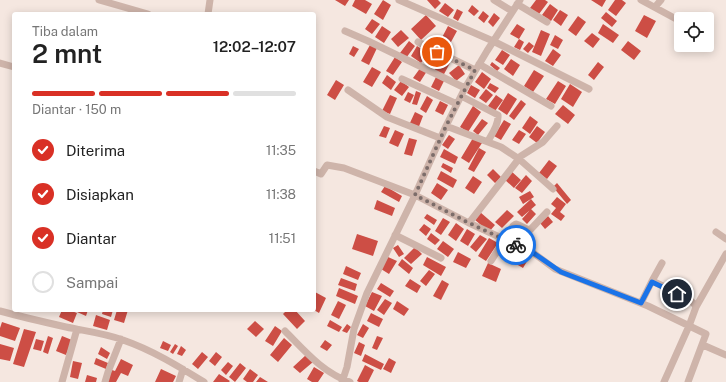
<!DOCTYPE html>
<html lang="id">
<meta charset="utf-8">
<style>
body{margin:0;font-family:"Public Sans",sans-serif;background:#f2f2f2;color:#222;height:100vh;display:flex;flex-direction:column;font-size:15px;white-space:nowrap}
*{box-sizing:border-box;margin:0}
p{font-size:13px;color:#767676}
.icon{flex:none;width:22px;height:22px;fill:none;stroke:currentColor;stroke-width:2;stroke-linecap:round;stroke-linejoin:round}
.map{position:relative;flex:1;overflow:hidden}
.panel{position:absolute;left:12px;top:12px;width:304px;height:300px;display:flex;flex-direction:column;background:#fff;border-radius:4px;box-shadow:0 2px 10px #0003}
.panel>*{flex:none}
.buttons{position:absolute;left:674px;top:12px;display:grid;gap:8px}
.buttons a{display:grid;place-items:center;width:40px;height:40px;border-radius:4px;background:#fff;box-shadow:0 2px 10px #0003;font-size:20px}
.pin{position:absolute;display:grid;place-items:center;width:34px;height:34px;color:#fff;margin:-17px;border:2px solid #fff;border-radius:50%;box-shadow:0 1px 4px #0007}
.courier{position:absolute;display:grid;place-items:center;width:40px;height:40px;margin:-20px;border:3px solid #1a73e8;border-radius:50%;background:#fff;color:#222;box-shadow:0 1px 5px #0007}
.overview em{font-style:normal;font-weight:600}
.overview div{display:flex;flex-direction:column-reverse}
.overview{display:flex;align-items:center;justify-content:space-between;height:68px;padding:0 20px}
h1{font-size:26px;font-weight:600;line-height:30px}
.bar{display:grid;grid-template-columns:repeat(4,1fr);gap:6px 4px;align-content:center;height:48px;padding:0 20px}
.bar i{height:5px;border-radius:3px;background:#e0e0e0}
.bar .on{background:#d93025}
.bar p{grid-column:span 4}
ol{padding:0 20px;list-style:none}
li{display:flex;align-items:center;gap:12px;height:44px}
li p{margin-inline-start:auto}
li .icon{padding:4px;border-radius:50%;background:#d93025;color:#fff;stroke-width:4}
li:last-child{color:#767676}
li i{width:22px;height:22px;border:2px solid #e0e0e0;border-radius:50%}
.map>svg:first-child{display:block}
.building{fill:#cd4e45}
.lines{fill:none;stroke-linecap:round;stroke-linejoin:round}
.minor{stroke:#ceb4aa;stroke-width:7}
.done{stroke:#7c6d6a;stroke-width:4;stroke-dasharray:0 7.2}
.route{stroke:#1a73e8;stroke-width:5}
</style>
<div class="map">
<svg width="726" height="382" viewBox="0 0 726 382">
<rect width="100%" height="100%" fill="#f5e7e0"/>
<path class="building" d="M335,0H349L345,6Z
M355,0H365L372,4L366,14L352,6Z
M383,0L391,5L383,20L374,14Z
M427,0H438L441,3L435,9Z
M536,0H545L548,2L539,14L530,8Z
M591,0H606L602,7Z
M615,0H622L626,3L616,16L608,10Z
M445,3L454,10L448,17L439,11Z
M550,4L558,10L551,21L542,15Z
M472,5L479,11L474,16L468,11Z
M457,9L463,12L458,21L453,18Z
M560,10L568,15L561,26L553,20Z
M483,11L489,16L484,23L478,18Z
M606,12L617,21L612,27L601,18Z
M494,13L500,18L493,27L488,22Z
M426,15L436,26L421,40L411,29Z
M644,15L656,21L647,38L635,31Z
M578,16L586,22L576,36L568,30Z
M372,19L380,24L372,34L365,29Z
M517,24L525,29L519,39L524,42L520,50L514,47L519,39L510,34Z
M603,24L619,35L613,43L598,33Z
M382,26L391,32L384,43L375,37Z
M448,26L457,31L445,53L436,49Z
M401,30L409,38L398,47L391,39Z
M541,30L550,34L541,56L532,52Z
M592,33L600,39L593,48L584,41Z
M555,35L563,40L558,49L550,45Z
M409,41L415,46L406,58L400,53Z
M628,41L641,51L634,60L621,50Z
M529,42L534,46L528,53L523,49Z
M370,45L377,48L369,65L361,61Z
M353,46L359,49L354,57L349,54Z
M417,46L428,53L421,63L411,56Z
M553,49L561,55L553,66L545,61Z
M502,50L510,55L503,65L495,60Z
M395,57L402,62L393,75L386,71Z
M442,58L450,63L443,76L434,71Z
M511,59L520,65L513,76L504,69Z
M492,62L500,68L497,71L490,65Z
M598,62L604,67L594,80L588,75Z
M459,65L465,74L456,81L449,73Z
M372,67L381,72L372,87L363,82Z
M421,67L427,71L420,82L413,78Z
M534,70L544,76L533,92L524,86Z
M482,72L491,79L484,89L475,82Z
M387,75L396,82L391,90L382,83Z
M436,77L444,81L439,91L431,87Z
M336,80L344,85L335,100L327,95Z
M401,81L409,87L402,96L394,90Z
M558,81L566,86L555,104L546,99Z
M490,83L499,88L495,93L487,88Z
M570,84L582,92L573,107L561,99Z
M471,85L480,90L475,98L467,93Z
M486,89L493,95L486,103L479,98Z
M416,91L421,93L417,105L412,104Z
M408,92L414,95L410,103L404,100Z
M508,93L517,99L507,115L498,109Z
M390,95L397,98L390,114L382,111Z
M496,95L503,100L495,111L488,106Z
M427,96L433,100L426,113L420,109Z
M521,100L526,104L514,120L509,116Z
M440,101L448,105L443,115L435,111Z
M563,105L575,115L568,124L555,114Z
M473,106L481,112L468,132L460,127Z
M415,112L423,116L418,129L409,125Z
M530,116L538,122L530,134L522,128Z
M482,119L488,123L478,135L473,131Z
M504,120L511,124L501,140L494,136Z
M384,126L390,128L386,138L379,136Z
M537,126L545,132L537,143L529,137Z
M395,130L404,134L398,147L389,143Z
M519,130L526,134L519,144L512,140Z
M449,135L455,139L448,149L442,145Z
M409,138L417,140L412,156L404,154Z
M473,138L482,143L469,163L461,158Z
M479,148L486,152L474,172L468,169Z
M444,149L458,157L455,164L440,157Z
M549,160L557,166L547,179L539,173Z
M443,163L453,168L451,173L441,167Z
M493,169L501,177L495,183L487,175Z
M441,171L457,180L453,188L437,179Z
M511,171L521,180L514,188L504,179Z
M526,175L532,181L522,193L515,188Z
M473,176L482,182L474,194L465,188Z
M437,183L448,190L441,200L431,193Z
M557,183L571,200L567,204L553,187Z
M385,186L402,196L399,202L381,192Z
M530,191L534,197L523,204L519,197Z
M557,197L566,204L560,212L565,216L561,221L551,214L556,208L551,204Z
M531,199L536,205L522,217L517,212Z
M377,200L395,208L392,216L374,209Z
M531,209L536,214L527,224L522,219Z
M507,210L514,216L502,228L495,222Z
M480,212L495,225L489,232L474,219Z
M427,214L437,220L434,225L424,218Z
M548,216L553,222L545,229L540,223Z
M443,218L450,222L441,235L435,231Z
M456,223L464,229L456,241L448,235Z
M424,224L431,229L426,236L419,230Z
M517,225L527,233L519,244L508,236Z
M467,229L475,234L468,246L460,241Z
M431,233L440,240L435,245L427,239Z
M357,234L378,241L373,256L352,249Z
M480,235L487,239L476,252L470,247Z
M489,238L498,243L486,261L478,256Z
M443,241L454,249L448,257L437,249Z
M398,245L404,254L399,257L393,248Z
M503,245L511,249L506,259L498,255Z
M415,247L422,254L411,264L404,258Z
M516,251L529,258L523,268L511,261Z
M458,252L471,259L466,268L453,262Z
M388,257L397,261L389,274L381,269Z
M427,257L446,267L441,276L423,265Z
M402,259L413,268L409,274L398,265Z
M488,263L501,269L496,282L482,276Z
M346,266L361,273L358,280L343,274Z
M429,270L435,274L426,286L420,281Z
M341,278L357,284L355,291L338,285Z
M410,279L421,286L417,293L405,286Z
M442,280L449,284L441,300L433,296Z
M381,283L394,291L390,297L377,289Z
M339,288L358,296L355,304L336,296Z
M315,292L326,298L319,313L314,310Z
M372,292L382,296L374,311L365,306Z
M385,299L392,303L384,315L377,310Z
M338,301L346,305L339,319L331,315Z
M397,301L409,309L404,316L393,309Z
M62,310H69L77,313L73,323L59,317Z
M78,310H88L86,316L77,312Z
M103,310H113L111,317L102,314Z
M117,310H128L124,323L114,320Z
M287,310H295L305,321L297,329L283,314Z
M371,313L383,319L379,327L367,321Z
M96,315L110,320L107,330L93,326Z
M330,320L342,327L339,332L327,326Z
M255,321L264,329L256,337L247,329Z
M2,322L20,328L15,341L0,336V328Z
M347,324L351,327L347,333L342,331Z
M363,324L369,328L363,338L357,335Z
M275,326L282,331L273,346L265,341Z
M24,329L36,332L24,367L13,364Z
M48,336L53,338L48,354L43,352Z
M62,336L72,340L66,355L56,351Z
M377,336L383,338L377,350L372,348Z
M284,338L292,345L278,362L270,355Z
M36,339L44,341L41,351L33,349Z
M325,340L332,345L327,351L320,347Z
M163,341L171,345L168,351L160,348Z
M359,342L365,345L361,356L354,353Z
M0,344L14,348L10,361L0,359Z
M175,344L178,346L173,354L170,352Z
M181,346L186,350L182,356L177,354Z
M101,347L110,353L107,359L98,354Z
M202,352L208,357L198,369L192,364Z
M216,352L222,357L215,366L209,361Z
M365,354L384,364L381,370L362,361Z
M306,355L313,362L300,373L293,367Z
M96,358L108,363L106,369L94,364Z
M389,358L396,362L391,373L383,369Z
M121,359L133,365L128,376L121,373L116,382H106L112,370L115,371Z
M73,361L82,363L78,379L70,377Z
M228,362L233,366L226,375L221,370Z
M240,363L246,368L235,382L229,377Z
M365,365L374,370L368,382H359L357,381Z
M314,367L324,373L318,382H312L307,379Z
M161,369L176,376L173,382H155Z
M250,369L258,375L253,382H247L243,379Z
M219,374L230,381L229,382H213Z
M87,375L97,378L96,382H85Z
M260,377L268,382H256Z"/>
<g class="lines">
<path class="minor" d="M99,0L148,14
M399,0L493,41L589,89
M494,0L512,11
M641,0L678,20
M517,4L547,22
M655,7L661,0
M208,14L210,0
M345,31L368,41L465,88
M418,42L475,70
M0,63L14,67
M479,64L551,106
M402,79L457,104
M348,90L387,117L440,138
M461,96L498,115C499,124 492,134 488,141
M446,126L501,147L519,159L553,189
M314,171L321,174L327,165L344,168L415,195L469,223L532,252L555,269L648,306L706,334L688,382
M469,223L521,156L543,142L557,126
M716,232L726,239
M395,235L441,258
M491,261L513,226L516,224C521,225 525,229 530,230L547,212
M652,281L662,263
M641,303L652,281C662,286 692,297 696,307L689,326L664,382
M696,307L726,254
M0,311C22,317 44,322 66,327C85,331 104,333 123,340C152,350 178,366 204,382
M285,331C304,350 323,373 350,382
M703,345L726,355
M62,382L77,329
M105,382L108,372L121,339
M179,382L183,369
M342,382L347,367L354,329L367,293L415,195L446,126L465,88L487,51L520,0"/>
</g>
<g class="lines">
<path class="done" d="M437,52L475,70L446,126L415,195L469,223L516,245"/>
<path class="route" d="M516,245L532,252L561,272L641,303L652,282L677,294"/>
</g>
</svg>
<div class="buttons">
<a><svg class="icon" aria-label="locate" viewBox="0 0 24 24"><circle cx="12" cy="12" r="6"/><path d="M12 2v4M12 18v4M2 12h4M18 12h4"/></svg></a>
</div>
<div class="pin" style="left:437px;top:52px;background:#ea580c"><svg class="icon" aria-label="bag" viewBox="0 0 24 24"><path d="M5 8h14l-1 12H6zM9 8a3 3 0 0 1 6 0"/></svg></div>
<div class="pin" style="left:677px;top:294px;background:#1f2937"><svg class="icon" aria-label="home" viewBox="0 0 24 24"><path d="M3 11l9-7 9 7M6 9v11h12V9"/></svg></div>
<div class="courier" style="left:516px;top:245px"><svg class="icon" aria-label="bike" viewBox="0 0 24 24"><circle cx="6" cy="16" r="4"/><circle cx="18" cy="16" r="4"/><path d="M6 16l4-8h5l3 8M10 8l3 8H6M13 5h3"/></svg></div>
<section class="panel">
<div class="overview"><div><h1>2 mnt</h1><p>Tiba dalam</p></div><em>12:02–12:07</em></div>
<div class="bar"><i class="on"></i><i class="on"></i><i class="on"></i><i></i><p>Diantar · 150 m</p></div>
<ol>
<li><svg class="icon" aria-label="check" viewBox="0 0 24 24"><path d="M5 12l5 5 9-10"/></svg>Diterima<p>11:35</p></li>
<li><svg class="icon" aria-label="check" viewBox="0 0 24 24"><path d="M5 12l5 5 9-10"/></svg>Disiapkan<p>11:38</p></li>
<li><svg class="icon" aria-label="check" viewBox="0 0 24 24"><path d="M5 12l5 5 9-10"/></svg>Diantar<p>11:51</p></li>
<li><i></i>Sampai</li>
</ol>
</section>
</div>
